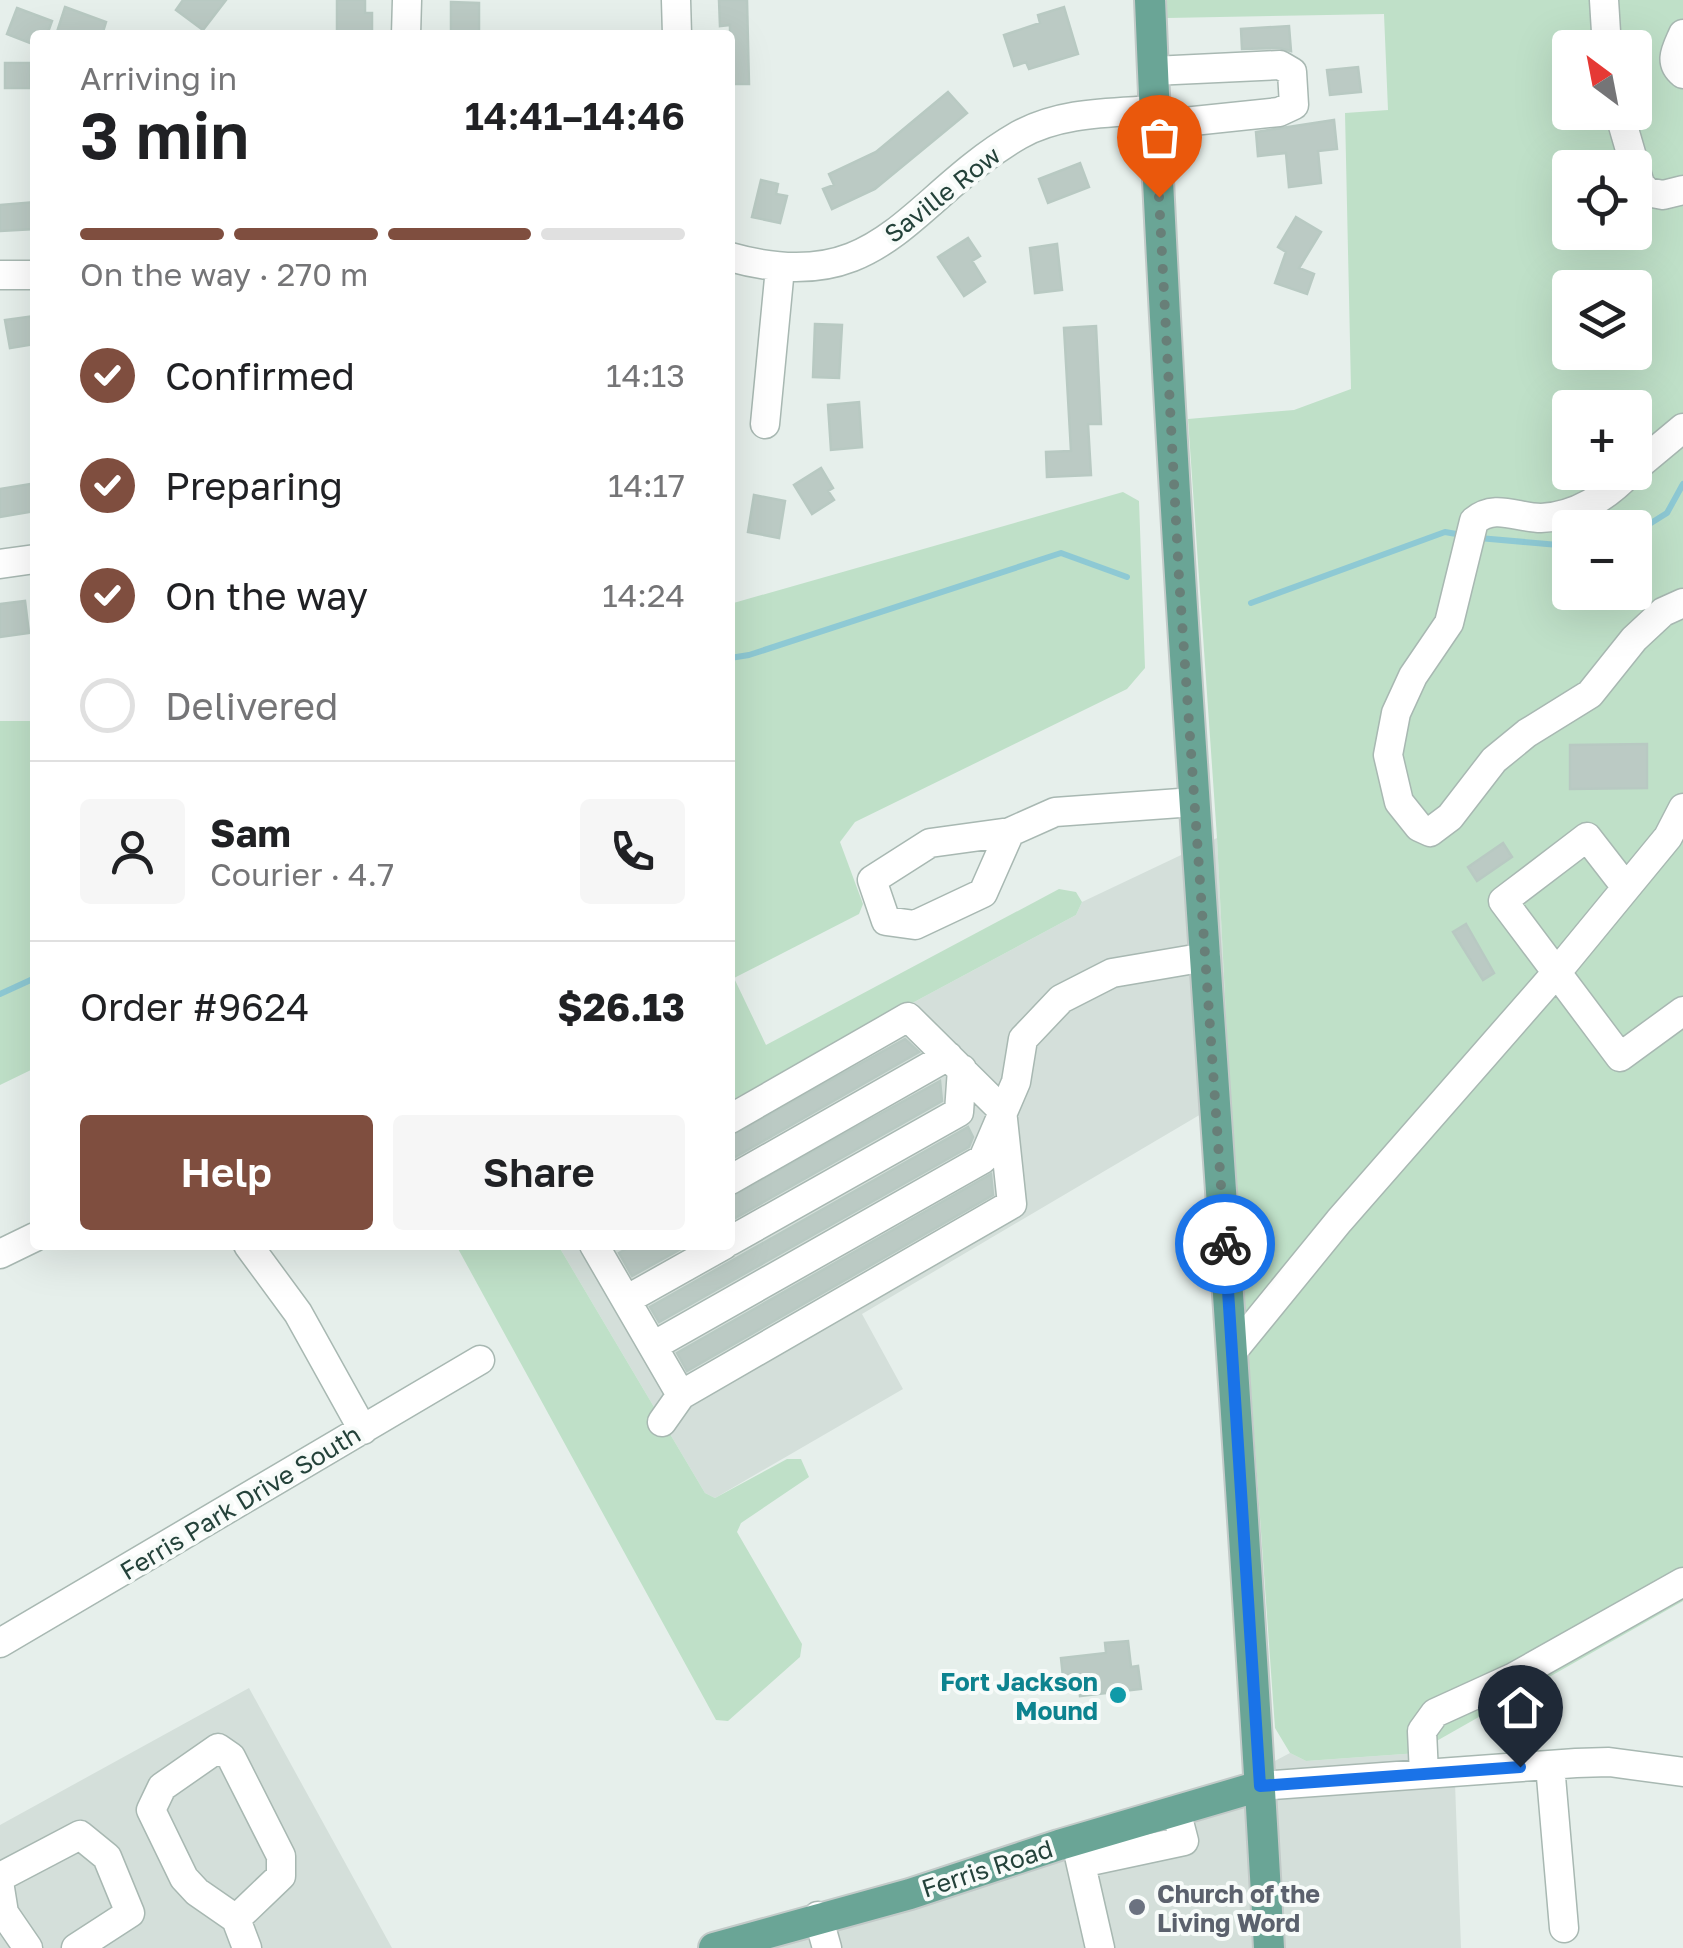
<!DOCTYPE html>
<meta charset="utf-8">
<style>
body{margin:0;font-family:"Golos Text",sans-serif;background:#f6f6f6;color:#202124;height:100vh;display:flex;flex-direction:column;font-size:38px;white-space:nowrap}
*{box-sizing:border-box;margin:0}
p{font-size:32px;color:#757577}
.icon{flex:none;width:55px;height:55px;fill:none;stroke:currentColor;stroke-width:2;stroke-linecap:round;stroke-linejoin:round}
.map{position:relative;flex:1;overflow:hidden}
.panel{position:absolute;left:30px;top:30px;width:705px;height:1220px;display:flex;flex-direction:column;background:#fff;border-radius:10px;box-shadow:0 10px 40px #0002}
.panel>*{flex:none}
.needle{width:65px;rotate:328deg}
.buttons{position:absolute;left:1552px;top:30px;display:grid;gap:20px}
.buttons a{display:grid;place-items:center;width:100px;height:100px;border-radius:10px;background:#fff;box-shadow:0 10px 40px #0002;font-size:50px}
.pin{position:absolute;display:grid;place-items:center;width:85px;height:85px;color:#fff;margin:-102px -42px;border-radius:50% 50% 50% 0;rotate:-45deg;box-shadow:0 0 10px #0007}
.pin .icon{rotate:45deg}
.courier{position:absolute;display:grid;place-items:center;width:100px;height:100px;margin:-50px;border:8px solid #1a73e8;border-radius:50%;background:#fff;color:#222;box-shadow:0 2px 12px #0007}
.head em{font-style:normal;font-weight:600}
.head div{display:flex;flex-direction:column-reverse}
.head{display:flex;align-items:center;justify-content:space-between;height:170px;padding:0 50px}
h1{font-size:65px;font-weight:600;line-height:75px}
.bar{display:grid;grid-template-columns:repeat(4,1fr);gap:15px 10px;align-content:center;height:120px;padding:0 50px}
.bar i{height:12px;border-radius:8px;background:#e0e0e0}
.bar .on{background:#7f4e3f}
.bar p{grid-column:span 4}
.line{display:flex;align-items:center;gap:25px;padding:0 50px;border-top:2px solid #e0e0e0}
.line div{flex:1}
.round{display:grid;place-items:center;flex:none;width:105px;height:105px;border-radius:10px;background:#f6f6f6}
ol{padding:0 50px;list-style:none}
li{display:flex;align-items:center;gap:30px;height:110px}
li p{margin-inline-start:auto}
li .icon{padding:10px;border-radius:50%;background:#7f4e3f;color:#fff;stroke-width:4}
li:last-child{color:#757577}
li i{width:55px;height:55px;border:5px solid #e0e0e0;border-radius:50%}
.button{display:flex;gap:20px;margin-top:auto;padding:20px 50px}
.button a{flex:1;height:115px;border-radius:10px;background:#7f4e3f;color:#fff;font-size:40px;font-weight:600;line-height:115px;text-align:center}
.button a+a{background:#f6f6f6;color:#202124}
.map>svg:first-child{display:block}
.built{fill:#d4dfda}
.green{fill:#bfe0c8;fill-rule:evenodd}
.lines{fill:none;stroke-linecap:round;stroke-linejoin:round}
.stream{stroke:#8ec9d4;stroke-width:6}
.building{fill:#bbcac4;stroke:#b8c9c2;stroke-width:2.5}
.minor-casing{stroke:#a8b8b2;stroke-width:31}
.major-casing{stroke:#c2cac8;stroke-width:34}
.minor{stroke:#fff;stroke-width:28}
.major{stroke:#6aa596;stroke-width:30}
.done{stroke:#687f78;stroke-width:10;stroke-dasharray:0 18}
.route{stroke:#1a73e8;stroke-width:12}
.culture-dot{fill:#0f9aa8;stroke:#f7fbf9;stroke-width:4}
.worship-dot{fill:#6b7280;stroke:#f7fbf9;stroke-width:4}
.labels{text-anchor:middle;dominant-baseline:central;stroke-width:8;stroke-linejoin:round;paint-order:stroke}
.street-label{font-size:25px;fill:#24423a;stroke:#f7fbf9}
.culture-label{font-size:25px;font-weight:bold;fill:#0d838f;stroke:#f7fbf9;text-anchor:end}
.worship-label{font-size:25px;font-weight:bold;fill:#5b616d;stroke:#f7fbf9;text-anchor:start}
</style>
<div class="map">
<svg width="1683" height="1948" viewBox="0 0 1683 1948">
<rect width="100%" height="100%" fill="#e6efeb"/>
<path class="built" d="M1217,838L1230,1097L862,1314L903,1389L715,1498L705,1493L558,1245H730V1101L1076,915L1082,902Z
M249,1688L392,1948H0V1825Z
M1432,1752L1455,1783L1461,1948H715L1211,1794L1290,1753L1306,1761Z"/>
<path class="green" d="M1166,0H1683V1601L1433,1743L1432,1752L1306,1761L1290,1753L1275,1728L1230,1097L1217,838L1188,419L1294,410L1351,389L1345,113L1388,110L1384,14L1167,18ZM1570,48H1635V112H1570ZM1570,168H1635V232H1570ZM1570,288H1635V352H1570ZM1570,408H1635V472H1570ZM1570,528H1635V592H1570Z
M1123,492L1139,501L1145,668L1127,689L855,822L840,842L863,904L859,914L734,978L766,1045L1059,889L1076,892L1082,902L1076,915L730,1101V604Z
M0,721H35V1068L0,1085Z
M456,1245H558L705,1493L715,1498L787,1459H801L809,1477L741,1523L737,1532L802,1644L800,1657L728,1721L716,1720Z"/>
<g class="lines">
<path class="stream" d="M1635,533L1667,513L1683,484
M1479,538L1570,546
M1251,603L1445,532L1462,535
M730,658L749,655L1061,553L1127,577
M0,994L35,978"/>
</g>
<path class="building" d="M183,0H226L203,30L176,10Z
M337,0H365V13H372V35H337Z
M719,0H747L749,84H730V25L720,26Z
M451,2L479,3V35H451Z
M65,7L106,22L102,35H56Z
M1064,7L1078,54L1029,69L1026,62L1014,66L1004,35L1040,23L1038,15Z
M17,8L52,21L47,35H35V45L7,34Z
M1289,26L1291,51L1279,48L1242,49L1241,29Z
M5,63H30V88H5Z
M1358,67L1361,92L1330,95L1327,70Z
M948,92L967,113L875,189L832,209L823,189L834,185L829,174L876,152Z
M1334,120L1337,149L1318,151L1321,183L1289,187L1286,153L1258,156L1256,132Z
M1080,163L1089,187L1048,203L1039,179Z
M761,180L778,184L776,194L787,196L780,223L752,217Z
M35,202V229L0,231V205Z
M1296,217L1321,232L1299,268L1314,274L1307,294L1275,283L1286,252L1278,247Z
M968,238L980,256L972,261L985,282L964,296L938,257Z
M1057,244L1062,290L1035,293L1030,248Z
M35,316V344L10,348L5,320Z
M815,324L842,325L839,378L813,377Z
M1096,326L1101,424H1088L1091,475L1047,477L1046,452L1071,451L1064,328Z
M859,402L862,447L831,450L828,405Z
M821,468L833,488L828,491L834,500L812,514L794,485Z
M31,484L35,511L0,517V489Z
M754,495L785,501L779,538L748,532Z
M25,601L29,633L0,637V604Z
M1647,744V788L1570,789V745Z
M1503,843L1512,857L1477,881L1468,867Z
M1466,924L1494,973L1483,980L1453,932Z
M905,1039L919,1052L730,1160V1136Z
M940,1081L942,1101L730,1221V1197Z
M968,1127L973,1137L969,1147L659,1322L650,1307Z
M991,1174L993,1195L687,1371L677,1353Z
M633,1245H688L632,1276L619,1253Z
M1128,1641L1131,1667L1138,1666L1141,1689L1080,1696L1077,1676L1063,1677L1061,1658L1106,1653L1105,1643Z"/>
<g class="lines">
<defs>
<path id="minor" d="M676,0L677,35
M1604,0L1607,48
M1683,34C1676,50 1668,62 1683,74
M406,35L407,0
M1153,71L1280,65L1292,72L1294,105L1279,112L1155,125
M1619,112L1640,184L1647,192L1663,195L1683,190
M730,257C882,300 908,199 1019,135C1060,112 1108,113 1154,110
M0,275H35
M765,424L780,268
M1635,468L1683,428
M1630,472C1608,496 1575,517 1541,518C1517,518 1495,503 1474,521L1449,623L1413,676L1396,713L1388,755L1399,802L1419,827L1430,832L1450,817L1494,760L1527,733L1590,694L1634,639L1663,612L1683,603
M0,564L35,559
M1010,832L983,893L915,925L886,921L872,880L930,843L1010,832L1055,812L1194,802
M1625,886L1587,837L1503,901L1620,1057L1683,1011
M730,1180L948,1056
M730,1241L959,1112L962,1069
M248,1245L298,1313L363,1430
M594,1245L681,1395
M0,1254L35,1237
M626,1300L724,1245
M653,1346L983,1159L1016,1082L1023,1039L1061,999L1112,973L1206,957
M1233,1351L1339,1221L1557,972L1668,837L1683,808
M662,1422L681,1395L1012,1204L1002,1110L908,1017L730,1119
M0,1643L480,1360
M1550,1765L1564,1928
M1424,1774L1422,1731L1435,1713L1514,1677L1683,1582
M1260,1786L1576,1763L1609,1762L1683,1772
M1077,1847L1100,1948
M1081,1863L1184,1841L1176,1810
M0,1877L80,1835L107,1857L130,1913L76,1948
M0,1888L4,1913L28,1948
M818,1916L827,1948
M236,1919L281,1876V1856L231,1757L218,1748L162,1787L151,1810L184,1878L197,1892L236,1919L247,1948"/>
<path id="major" d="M1150,0C1176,650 1234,1298 1269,1948
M714,1948L910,1894L1059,1845L1260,1786"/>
</defs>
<use href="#minor" class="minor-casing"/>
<use href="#major" class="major-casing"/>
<use href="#minor" class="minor"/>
<use href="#major" class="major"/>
</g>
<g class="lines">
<path class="done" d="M1159,197L1179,578L1225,1244"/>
<path class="route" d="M1225,1244L1260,1786L1520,1767"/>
</g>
<circle class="culture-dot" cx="1118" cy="1695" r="10"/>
<circle class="worship-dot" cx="1137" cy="1907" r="10"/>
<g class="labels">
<g class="street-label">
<text transform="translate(942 194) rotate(-38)">Saville Row</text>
<text transform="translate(240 1502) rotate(-31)">Ferris Park Drive South</text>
<text transform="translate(987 1868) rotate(-18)">Ferris Road</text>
</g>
<g class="culture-label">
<text x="1098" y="1681">Fort Jackson<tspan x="1098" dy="29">Mound</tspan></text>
</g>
<g class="worship-label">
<text x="1157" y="1893">Church of the<tspan x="1157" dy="29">Living Word</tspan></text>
</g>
</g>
</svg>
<div class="buttons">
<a><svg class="needle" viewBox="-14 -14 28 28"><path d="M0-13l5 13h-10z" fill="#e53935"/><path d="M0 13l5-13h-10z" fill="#757577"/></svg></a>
<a><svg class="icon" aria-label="locate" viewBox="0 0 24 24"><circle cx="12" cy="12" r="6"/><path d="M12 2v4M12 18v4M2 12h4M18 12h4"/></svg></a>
<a><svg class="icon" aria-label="layers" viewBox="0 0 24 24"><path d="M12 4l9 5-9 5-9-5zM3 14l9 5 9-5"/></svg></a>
<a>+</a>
<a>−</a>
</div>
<div class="pin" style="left:1159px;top:197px;background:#ea580c"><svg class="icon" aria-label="bag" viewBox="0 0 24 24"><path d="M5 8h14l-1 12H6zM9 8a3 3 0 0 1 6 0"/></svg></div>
<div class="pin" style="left:1520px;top:1767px;background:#1f2937"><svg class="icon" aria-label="home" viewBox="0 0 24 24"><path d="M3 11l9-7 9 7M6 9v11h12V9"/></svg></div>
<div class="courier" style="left:1225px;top:1244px"><svg class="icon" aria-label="bike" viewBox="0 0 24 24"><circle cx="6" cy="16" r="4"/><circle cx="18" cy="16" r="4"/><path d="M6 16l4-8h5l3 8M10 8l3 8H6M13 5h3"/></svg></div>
<section class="panel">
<div class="head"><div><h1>3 min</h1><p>Arriving in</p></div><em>14:41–14:46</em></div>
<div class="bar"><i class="on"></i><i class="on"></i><i class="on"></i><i></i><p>On the way · 270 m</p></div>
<ol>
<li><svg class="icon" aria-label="check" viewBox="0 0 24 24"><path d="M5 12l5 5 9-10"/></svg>Confirmed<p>14:13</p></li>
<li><svg class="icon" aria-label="check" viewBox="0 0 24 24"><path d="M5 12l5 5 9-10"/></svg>Preparing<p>14:17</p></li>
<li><svg class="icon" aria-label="check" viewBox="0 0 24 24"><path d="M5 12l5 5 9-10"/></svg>On the way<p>14:24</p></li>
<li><i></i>Delivered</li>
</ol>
<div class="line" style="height:180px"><a class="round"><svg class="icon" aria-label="person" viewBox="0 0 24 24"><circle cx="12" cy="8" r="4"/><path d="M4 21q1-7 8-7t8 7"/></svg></a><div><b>Sam</b><p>Courier · 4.7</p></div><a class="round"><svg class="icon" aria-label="phone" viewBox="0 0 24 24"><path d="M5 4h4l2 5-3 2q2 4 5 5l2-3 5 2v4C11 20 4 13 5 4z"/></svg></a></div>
<div class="line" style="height:130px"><div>Order #9624</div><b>$26.13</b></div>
<div class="button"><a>Help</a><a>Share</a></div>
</section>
</div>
